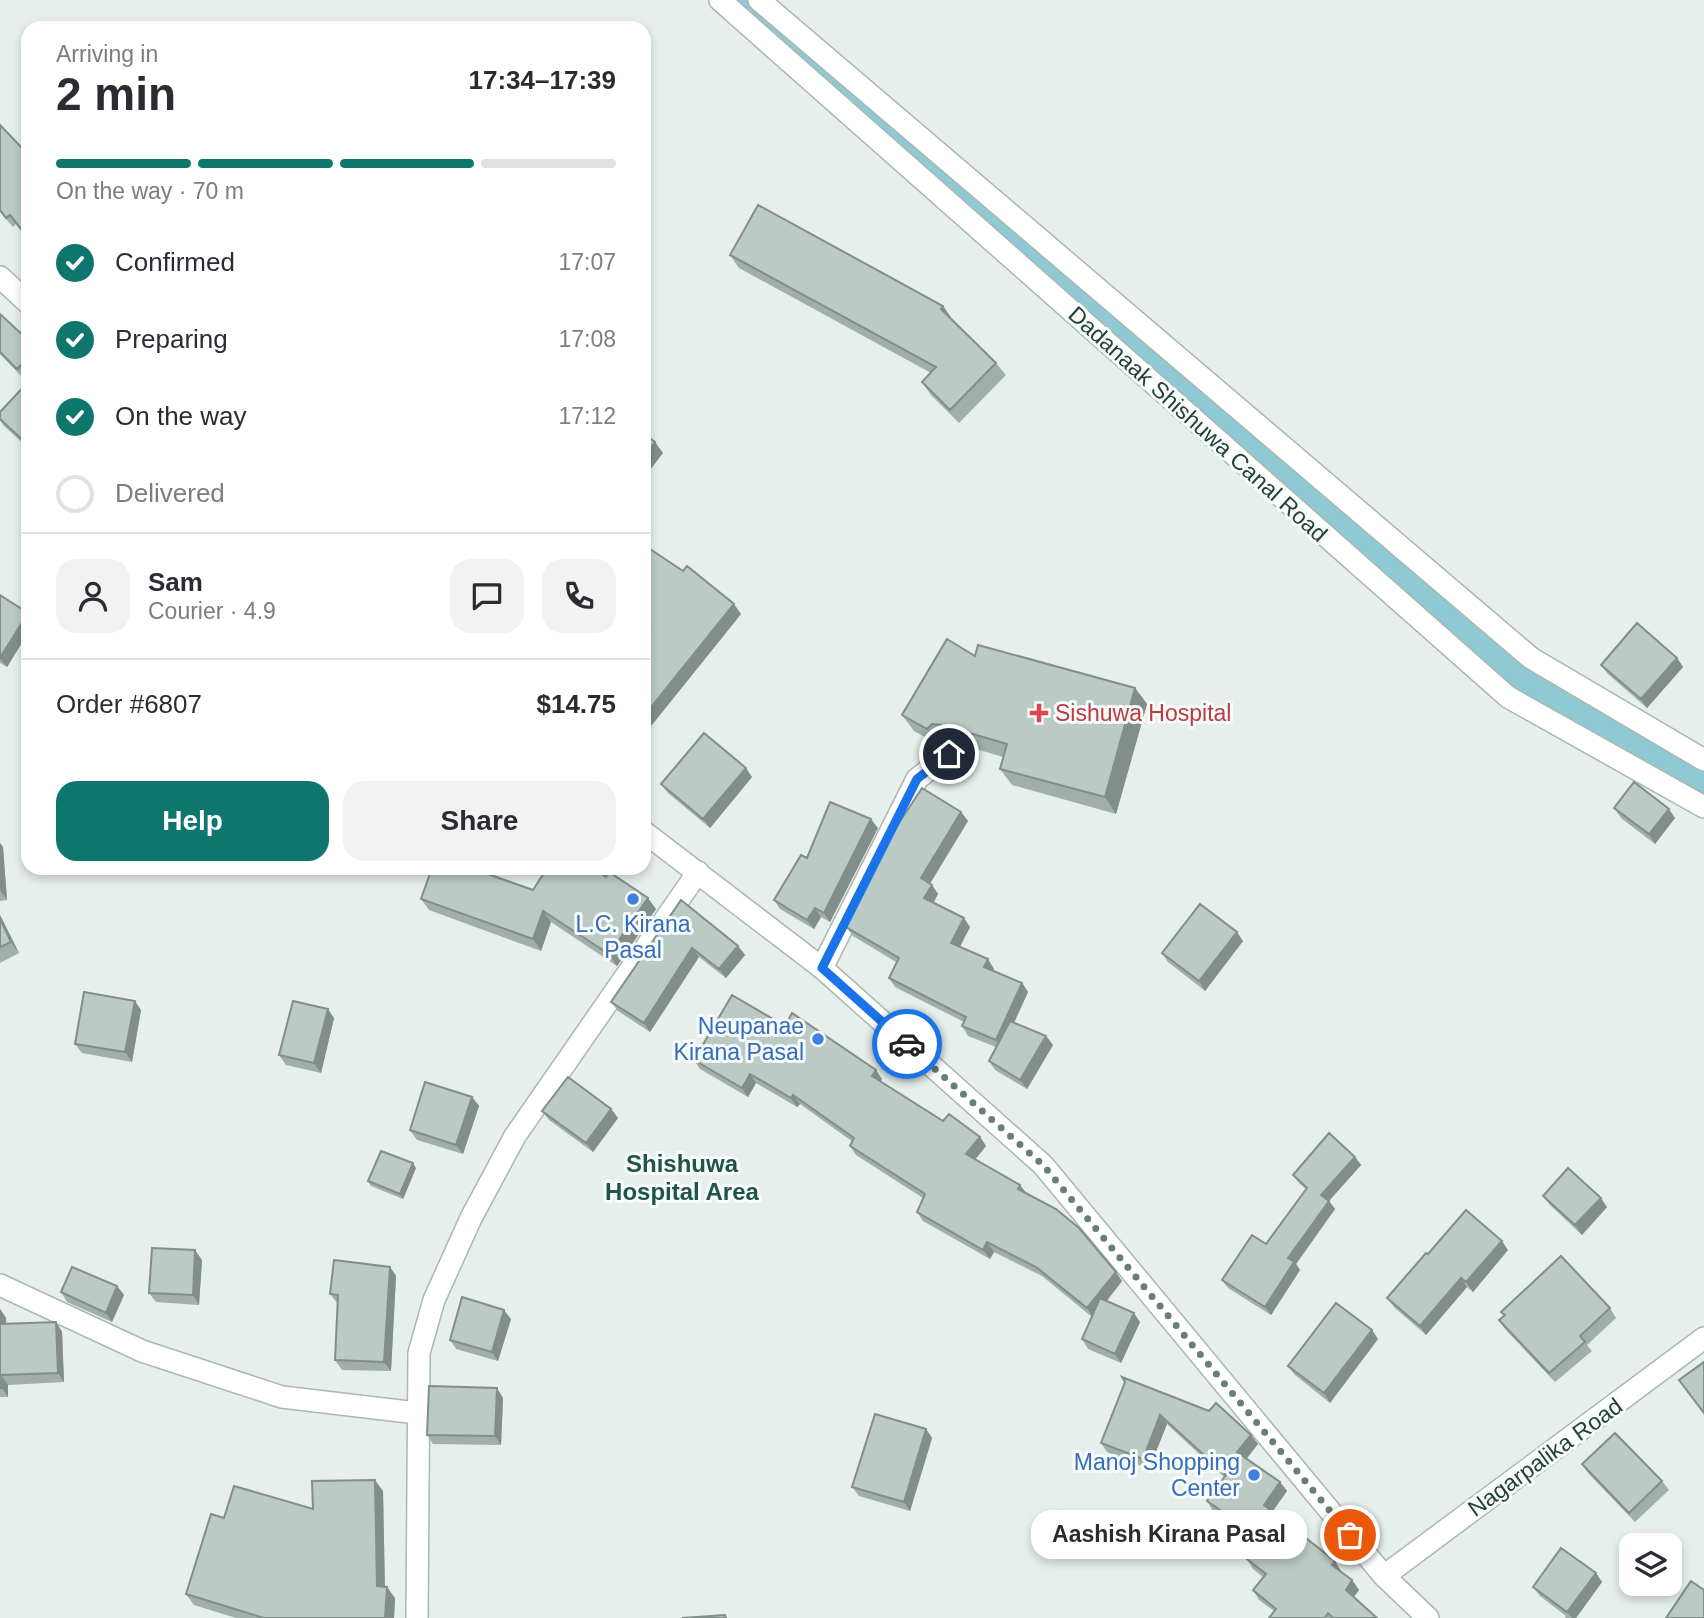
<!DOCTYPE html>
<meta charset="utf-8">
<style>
body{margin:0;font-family:Arial,sans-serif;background:#f2f2f3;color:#2b2b33;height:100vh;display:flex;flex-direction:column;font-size:26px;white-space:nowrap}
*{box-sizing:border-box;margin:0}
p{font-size:23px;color:#7c7c81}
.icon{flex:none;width:38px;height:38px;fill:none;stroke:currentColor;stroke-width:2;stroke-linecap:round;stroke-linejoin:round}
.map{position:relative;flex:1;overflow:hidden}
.side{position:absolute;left:21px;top:21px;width:630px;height:854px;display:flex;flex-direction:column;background:#fff;border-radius:21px;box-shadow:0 4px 10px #0003}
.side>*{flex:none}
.fabs{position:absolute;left:1619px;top:1533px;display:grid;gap:14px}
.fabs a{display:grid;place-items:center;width:63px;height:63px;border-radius:14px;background:#fff;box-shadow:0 4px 10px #0003;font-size:35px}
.pin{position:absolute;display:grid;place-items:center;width:60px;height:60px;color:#fff;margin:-30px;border:4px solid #fff;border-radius:50%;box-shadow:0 2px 7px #0007}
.courier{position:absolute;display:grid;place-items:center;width:70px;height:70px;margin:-35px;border:5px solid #1a73e8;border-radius:50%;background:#fff;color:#222;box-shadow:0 2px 9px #0007}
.bubble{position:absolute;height:49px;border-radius:21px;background:#fff;box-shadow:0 4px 10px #0003;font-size:23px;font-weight:800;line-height:49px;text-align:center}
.head em{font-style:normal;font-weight:800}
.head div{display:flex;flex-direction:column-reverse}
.head{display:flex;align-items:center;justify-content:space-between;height:119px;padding:0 35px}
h1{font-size:46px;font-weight:800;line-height:52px}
.bar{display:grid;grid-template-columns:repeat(4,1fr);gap:10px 7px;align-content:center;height:84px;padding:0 35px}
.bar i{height:9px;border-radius:5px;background:#e1e1e2}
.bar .current{background:#0f766e}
.bar p{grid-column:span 4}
.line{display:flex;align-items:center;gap:18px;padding:0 35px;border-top:2px solid #e1e1e2}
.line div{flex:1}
.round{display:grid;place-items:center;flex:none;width:74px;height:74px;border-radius:21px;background:#f2f2f3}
ol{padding:0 35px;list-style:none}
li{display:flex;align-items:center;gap:21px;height:77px}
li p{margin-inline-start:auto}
li .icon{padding:7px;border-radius:50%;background:#0f766e;color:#fff;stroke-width:4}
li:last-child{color:#7c7c81}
li i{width:38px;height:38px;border:4px solid #e1e1e2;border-radius:50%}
.primary-button{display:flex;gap:14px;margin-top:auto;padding:14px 35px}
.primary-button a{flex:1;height:80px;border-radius:21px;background:#0f766e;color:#fff;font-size:28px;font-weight:800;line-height:80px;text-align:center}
.primary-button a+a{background:#f2f2f3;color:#2b2b33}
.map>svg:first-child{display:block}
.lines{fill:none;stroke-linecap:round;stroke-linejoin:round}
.canal{stroke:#8ec9d4;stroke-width:37}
.lane-casing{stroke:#a8b8b2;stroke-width:24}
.street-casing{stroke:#a8b8b2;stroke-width:24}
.lane{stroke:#fff;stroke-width:21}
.street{stroke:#fff;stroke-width:21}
.wall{fill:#a1aea9}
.shaded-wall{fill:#838d89}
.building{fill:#bbcac4;stroke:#838d89;stroke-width:2}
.done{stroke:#687f78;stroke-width:7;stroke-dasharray:0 12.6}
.route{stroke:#1a73e8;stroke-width:9}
.health-dot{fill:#e0444e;stroke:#f7fbf9;stroke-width:2.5}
.shop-dot{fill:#3f7fe0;stroke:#f7fbf9;stroke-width:2.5}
.labels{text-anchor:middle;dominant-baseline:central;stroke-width:6;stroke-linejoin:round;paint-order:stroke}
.street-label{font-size:23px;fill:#24423a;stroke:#f7fbf9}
.health-label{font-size:23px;fill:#be3a42;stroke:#f7fbf9;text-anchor:start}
.shop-label{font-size:23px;fill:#366cbe;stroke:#f7fbf9;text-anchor:end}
.neighbourhood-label{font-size:24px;font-weight:bold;fill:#1f5548;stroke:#f7fbf9}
</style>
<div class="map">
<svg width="1704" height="1618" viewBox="0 0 1704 1618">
<rect width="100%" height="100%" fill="#e6efeb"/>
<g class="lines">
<path class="canal" d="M736,0L845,90L1534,684L1704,781"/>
<defs>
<path id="lane" d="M822,968L917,779L949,754"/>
<path id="street" d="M720,0L1508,697L1704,807
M759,0L1531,658L1704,760
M0,277L28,303
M644,832L822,968L1043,1165L1384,1576L1428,1618
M0,1285L142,1351L282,1397L417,1413
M1384,1576L1704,1338
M417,1618L419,1353L434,1300L471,1218L515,1136L698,872"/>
</defs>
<use href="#lane" class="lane-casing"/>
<use href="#street" class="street-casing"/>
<use href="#lane" class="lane"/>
<use href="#street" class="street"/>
</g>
<path class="wall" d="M0,125L28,155V239L16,224L13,227L0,212Z
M730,255L943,306L952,319L996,363L1006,375L959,423L931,395L922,382L931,373L739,268Z
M0,314L28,340V373L23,378L0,354Z
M28,382V448L3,425L0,420V412Z
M644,545L741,614L647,731L644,729V638L647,635L644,632Z
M0,595L28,613V633L7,667L0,663Z
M975,656L1135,688L1147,704L1116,814L1012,785L1000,769L1003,757L953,742L943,741L939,745L914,731L902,715Z
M1677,658L1683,667L1647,708L1608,674L1601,665Z
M752,777L710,828L668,793L661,784Z
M1614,808L1675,818L1655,844L1621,818Z
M961,812L968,821L930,884L932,885L938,894L934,902L970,927L960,947L994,969L993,971L1022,983L1028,992L1014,1023L1046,1036L1053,1045L1027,1089L995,1070L989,1061L996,1047L968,1036L962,1026L964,1022L895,987L889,978L896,962L853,936L846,927Z
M878,828L830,922L821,917L814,929L780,909L774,900L807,858Z
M0,843L3,847L7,900L0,901Z
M533,890L656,909L617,966L551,922L541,951L429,910L421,899Z
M681,900L738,946L745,955L726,978L699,957L650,1032L618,1011L611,1002Z
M0,915L19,953L0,963Z
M1243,941L1205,991L1168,962L1162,953Z
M141,1010L132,1062L82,1053L75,1044Z
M334,1018L321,1073L286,1065L279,1055Z
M785,1026L882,1079L881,1082L943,1121L980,1137L986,1146L975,1160L1026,1194L1122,1281L1107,1301L1140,1322L1121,1363L1088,1349L1082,1339L1092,1317L1042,1276L994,1252L990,1259L923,1221L917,1212L923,1198L856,1155L850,1146L853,1142L800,1104L797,1107L756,1083L748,1097L700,1069L694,1060Z
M472,1097L479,1106L463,1154L417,1140L410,1130Z
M611,1109L618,1118L593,1152L549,1120L542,1111Z
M1355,1157L1361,1165L1329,1201L1335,1209L1296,1264L1300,1270L1271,1315L1228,1288L1222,1280L1266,1244L1306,1189L1299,1183L1293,1175Z
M416,1168L403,1199L371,1186L368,1181Z
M1543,1196L1607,1207L1582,1235L1550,1205Z
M1508,1250L1473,1292L1467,1287L1426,1335L1394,1307L1387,1298L1428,1254Z
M202,1260L199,1305L156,1302L149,1293Z
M390,1267L396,1276L391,1371L342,1370L335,1360L338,1304L330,1294Z
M117,1286L124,1295L112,1322L67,1302L61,1292Z
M1610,1308L1616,1318L1587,1345L1592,1351L1555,1382L1505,1329L1499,1320L1504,1315L1501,1312Z
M0,1309L6,1318V1324L56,1322L62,1332L64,1382L8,1385V1397H0Z
M511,1319L498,1361L456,1349L450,1340Z
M1378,1339L1330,1403L1295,1375L1288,1366Z
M1125,1382L1251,1435L1258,1444L1246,1459L1280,1482L1287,1491L1272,1512L1341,1571V1572L1352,1580L1359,1590L1354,1597L1377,1618H1269L1274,1611L1259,1600L1253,1590L1263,1577L1253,1569L1247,1559L1261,1542L1213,1511L1207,1501L1224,1477L1167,1424L1149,1469L1107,1452L1101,1443Z
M503,1398L501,1445L433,1444L427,1435Z
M926,1429L932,1438L910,1511L859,1496L852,1487Z
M1582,1464L1662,1481L1669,1490L1635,1522L1588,1473Z
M383,1491L385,1587L395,1598L394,1618H236L194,1605L186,1594L224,1518L313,1509Z
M1596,1573L1602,1582L1576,1618H1565L1566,1616L1540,1596L1533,1587Z"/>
<path class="shaded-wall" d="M943,306L952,319L941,309Z
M655,442L663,453L644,478V458Z
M734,604L741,614L647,731L644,727V716Z
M28,613V633L7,667L0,658Z
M1677,658L1683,667L1647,708L1641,699Z
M1135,688L1147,704L1116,814L1105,797Z
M746,768L752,777L710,828L703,819Z
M1669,809L1675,818L1655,844L1649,834Z
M961,812L968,821L927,888L921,878Z
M871,819L878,828L830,922L824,913Z
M0,843L3,847L7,900L0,890Z
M932,885L938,894L931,907L924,898Z
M648,898L656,909L617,966L609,954Z
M815,908L821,917L814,929L807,920Z
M543,911L551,922L541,951L533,939Z
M0,915L19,953L11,942L0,919Z
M964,918L970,927L957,952L951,943Z
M1237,932L1243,941L1205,991L1199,981Z
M738,946L745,955L726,978L719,969Z
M692,948L699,957L650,1032L644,1023Z
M988,959L994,969L990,977L984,967Z
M1022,983L1028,992L1002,1049L996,1040Z
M135,1001L141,1010L132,1062L125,1052Z
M328,1009L334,1018L321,1073L314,1063Z
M1046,1036L1053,1045L1027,1089L1020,1080Z
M876,1070L882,1079L878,1086L872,1076Z
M750,1074L756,1083L748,1097L742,1088Z
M793,1095L800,1104L797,1107L791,1098Z
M472,1097L479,1106L463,1154L456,1145Z
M611,1109L618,1118L593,1152L586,1143Z
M980,1137L986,1146L972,1163L966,1154Z
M1355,1157L1361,1165L1327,1203L1321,1195Z
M413,1163L416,1168L403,1199L400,1194Z
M1020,1185L1027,1194L1018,1189Z
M1601,1198L1607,1207L1582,1235L1575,1225Z
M1329,1201L1335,1209L1296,1264L1300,1270L1271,1315L1265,1307L1288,1258Z
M1502,1241L1508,1250L1473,1292L1466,1282Z
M987,1242L994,1252L990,1259L983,1250Z
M195,1250L202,1260L199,1305L193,1295Z
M390,1267L396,1276L391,1371L384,1362Z
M1116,1272L1122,1281L1093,1318L1087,1308Z
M1461,1278L1467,1287L1426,1335L1420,1326Z
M117,1286L124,1295L112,1322L106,1313Z
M0,1309L6,1318L7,1334L0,1324Z
M504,1310L511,1319L498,1361L492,1352Z
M1134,1313L1140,1322L1121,1363L1115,1354Z
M56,1322L62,1332L64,1382L58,1373Z
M1372,1330L1378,1339L1330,1403L1324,1393Z
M1,1375L8,1385V1397L2,1388Z
M497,1388L503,1398L501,1445L495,1436Z
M1160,1415L1167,1424L1149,1469L1143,1459Z
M926,1429L932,1438L910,1511L904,1502Z
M1251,1435L1258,1444L1244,1462L1237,1452Z
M375,1480L383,1491L385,1597L377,1586Z
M1280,1482L1287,1491L1270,1515L1264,1505Z
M1335,1561L1341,1571L1338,1575L1332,1565Z
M1596,1573L1602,1582L1576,1618H1572L1567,1612Z
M1352,1580L1359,1590L1352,1599L1346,1590Z
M387,1587L395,1598L394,1618H385Z"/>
<path class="building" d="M0,125L24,150L22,152L28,160V238L10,215L6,218L0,210Z
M758,205L943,306L941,309L996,363L950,410L922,382L936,367L730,255Z
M0,314L28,340V358L17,369L0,352Z
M28,382V445L0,419V412Z
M644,434L655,442L644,458Z
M644,545L683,571L687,566L734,604L644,716V638L650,631L644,627Z
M0,595L28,613L0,658Z
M1637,623L1677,658L1641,699L1601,665Z
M947,639L975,656L978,645L1135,688L1105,797L1000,769L1007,744L942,725L932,724L927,729L902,715Z
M704,733L746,768L703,819L661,784Z
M1634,782L1669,809L1649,834L1614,808Z
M922,788L961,812L921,878L932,885L924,898L964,918L951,943L988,959L984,967L1022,983L996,1040L962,1026L966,1017L889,978L899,958L846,927L895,829Z
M830,802L871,819L824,913L815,908L807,920L774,900L801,855L807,858Z
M432,868H471L533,890L547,868H593L606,877L609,872L648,898L609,954L543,911L533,939L421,899Z
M681,900L738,946L719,969L692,948L644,1023L611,1002Z
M1200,904L1237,932L1199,981L1162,953Z
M0,919L11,942L0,947Z
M84,992L135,1001L125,1052L75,1044Z
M732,995L785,1026L792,1013L876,1070L872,1076L943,1121L949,1114L980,1137L966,1154L1020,1185L1018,1189L1056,1209L1079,1228L1116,1272L1087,1308L1036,1267L987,1242L983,1250L917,1212L925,1194L850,1146L854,1138L793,1095L791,1098L750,1074L742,1088L694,1060Z
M293,1001L328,1009L314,1063L279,1055Z
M1010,1021L1046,1036L1020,1080L989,1061Z
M568,1077L611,1109L586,1143L542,1111Z
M425,1082L472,1097L456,1145L410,1130Z
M1329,1133L1355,1157L1321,1195L1329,1201L1288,1258L1294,1262L1265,1307L1222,1280L1252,1235L1266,1244L1307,1188L1293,1175Z
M381,1151L413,1163L400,1194L368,1181Z
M1568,1168L1601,1198L1575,1225L1543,1196Z
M1466,1210L1502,1241L1466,1282L1461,1278L1420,1326L1387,1298L1426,1253L1428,1254Z
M152,1248L195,1250L193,1295L149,1293Z
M1561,1256L1610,1308L1580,1336L1585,1342L1549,1373L1499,1320L1505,1315L1501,1312Z
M334,1260L390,1267L384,1362L335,1360L338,1295L330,1294Z
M72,1267L117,1286L106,1313L61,1292Z
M462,1297L504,1310L492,1352L450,1340Z
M1100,1298L1134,1313L1115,1354L1082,1339Z
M1336,1303L1372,1330L1324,1393L1288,1366Z
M0,1315V1324L56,1322L58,1373L1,1375L2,1388H0Z
M1704,1362V1413L1679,1380Z
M1122,1377L1209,1411L1216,1403L1251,1435L1237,1452L1280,1482L1264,1505L1335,1561L1332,1565L1352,1580L1346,1590L1377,1618H1333L1328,1613L1325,1618H1269L1276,1609L1253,1590L1266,1574L1247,1559L1263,1539L1207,1501L1226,1475L1160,1415L1143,1459L1101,1443L1125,1382Z
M429,1386L497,1388L495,1436L427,1435Z
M875,1414L926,1429L904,1502L852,1487Z
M1615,1433L1662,1481L1629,1513L1582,1464Z
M375,1480L377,1586L387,1587L385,1618H264L186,1594L211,1514L224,1518L234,1486L313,1509L312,1481Z
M1561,1548L1596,1573L1567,1612L1533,1587Z
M1691,1581L1704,1590V1618H1666Z
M725,1615L726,1618H682Z"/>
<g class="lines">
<path class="done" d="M907,1044L1043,1165L1350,1535"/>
<path class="route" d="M907,1044L822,968L917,779L949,754"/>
</g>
<path class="health-dot" d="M1035.5 702.5h7v7h7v7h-7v7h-7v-7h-7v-7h7z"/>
<g class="shop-dot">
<circle cx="633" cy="899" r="7"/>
<circle cx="818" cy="1039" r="7"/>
<circle cx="1254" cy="1475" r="7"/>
</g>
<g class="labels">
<g class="street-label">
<text transform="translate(1198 424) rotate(42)">Dadanaak Shishuwa Canal Road</text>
<text transform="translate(1545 1457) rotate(-36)">Nagarpalika Road</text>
</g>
<g class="health-label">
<text x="1055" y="713">Sishuwa Hospital</text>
</g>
<g class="shop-label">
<text x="633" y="924" text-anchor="middle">L.C. Kirana<tspan x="633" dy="26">Pasal</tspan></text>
<text x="804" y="1026">Neupanae<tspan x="804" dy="26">Kirana Pasal</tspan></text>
<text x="1240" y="1462">Manoj Shopping<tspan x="1240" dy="26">Center</tspan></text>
</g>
<g class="neighbourhood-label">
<text x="682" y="1163">Shishuwa<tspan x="682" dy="28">Hospital Area</tspan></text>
</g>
</g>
</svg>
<div class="fabs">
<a><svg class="icon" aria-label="layers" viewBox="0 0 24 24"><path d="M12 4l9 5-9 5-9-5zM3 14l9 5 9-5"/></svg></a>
</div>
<div class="pin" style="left:1350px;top:1535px;background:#ea580c"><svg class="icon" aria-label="bag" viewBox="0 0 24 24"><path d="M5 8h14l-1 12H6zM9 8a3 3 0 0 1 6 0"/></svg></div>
<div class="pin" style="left:949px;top:754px;background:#1f2937"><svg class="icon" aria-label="home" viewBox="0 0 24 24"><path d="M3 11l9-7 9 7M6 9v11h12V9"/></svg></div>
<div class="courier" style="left:907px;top:1044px"><svg class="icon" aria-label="car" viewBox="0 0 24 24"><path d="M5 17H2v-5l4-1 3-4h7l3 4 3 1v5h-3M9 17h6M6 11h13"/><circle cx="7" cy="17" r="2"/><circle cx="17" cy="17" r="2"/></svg></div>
<div class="bubble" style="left:1031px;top:1510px;width:276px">Aashish Kirana Pasal</div>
<section class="side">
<div class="head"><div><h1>2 min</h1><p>Arriving in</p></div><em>17:34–17:39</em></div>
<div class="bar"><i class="current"></i><i class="current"></i><i class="current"></i><i></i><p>On the way · 70 m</p></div>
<ol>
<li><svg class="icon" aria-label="check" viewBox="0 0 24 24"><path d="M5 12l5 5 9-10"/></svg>Confirmed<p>17:07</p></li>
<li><svg class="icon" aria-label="check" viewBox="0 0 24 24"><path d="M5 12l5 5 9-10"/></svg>Preparing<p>17:08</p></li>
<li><svg class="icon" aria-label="check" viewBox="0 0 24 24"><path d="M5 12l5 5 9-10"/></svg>On the way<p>17:12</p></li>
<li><i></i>Delivered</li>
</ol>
<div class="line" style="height:126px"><a class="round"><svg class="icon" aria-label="person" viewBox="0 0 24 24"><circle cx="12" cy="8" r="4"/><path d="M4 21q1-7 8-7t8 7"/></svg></a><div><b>Sam</b><p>Courier · 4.9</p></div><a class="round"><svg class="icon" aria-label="chat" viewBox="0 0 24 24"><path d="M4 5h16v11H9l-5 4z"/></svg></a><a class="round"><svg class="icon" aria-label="phone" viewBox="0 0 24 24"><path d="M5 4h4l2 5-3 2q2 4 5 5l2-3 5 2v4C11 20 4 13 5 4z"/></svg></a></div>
<div class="line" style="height:91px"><div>Order #6807</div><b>$14.75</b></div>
<div class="primary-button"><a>Help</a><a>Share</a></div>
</section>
</div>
